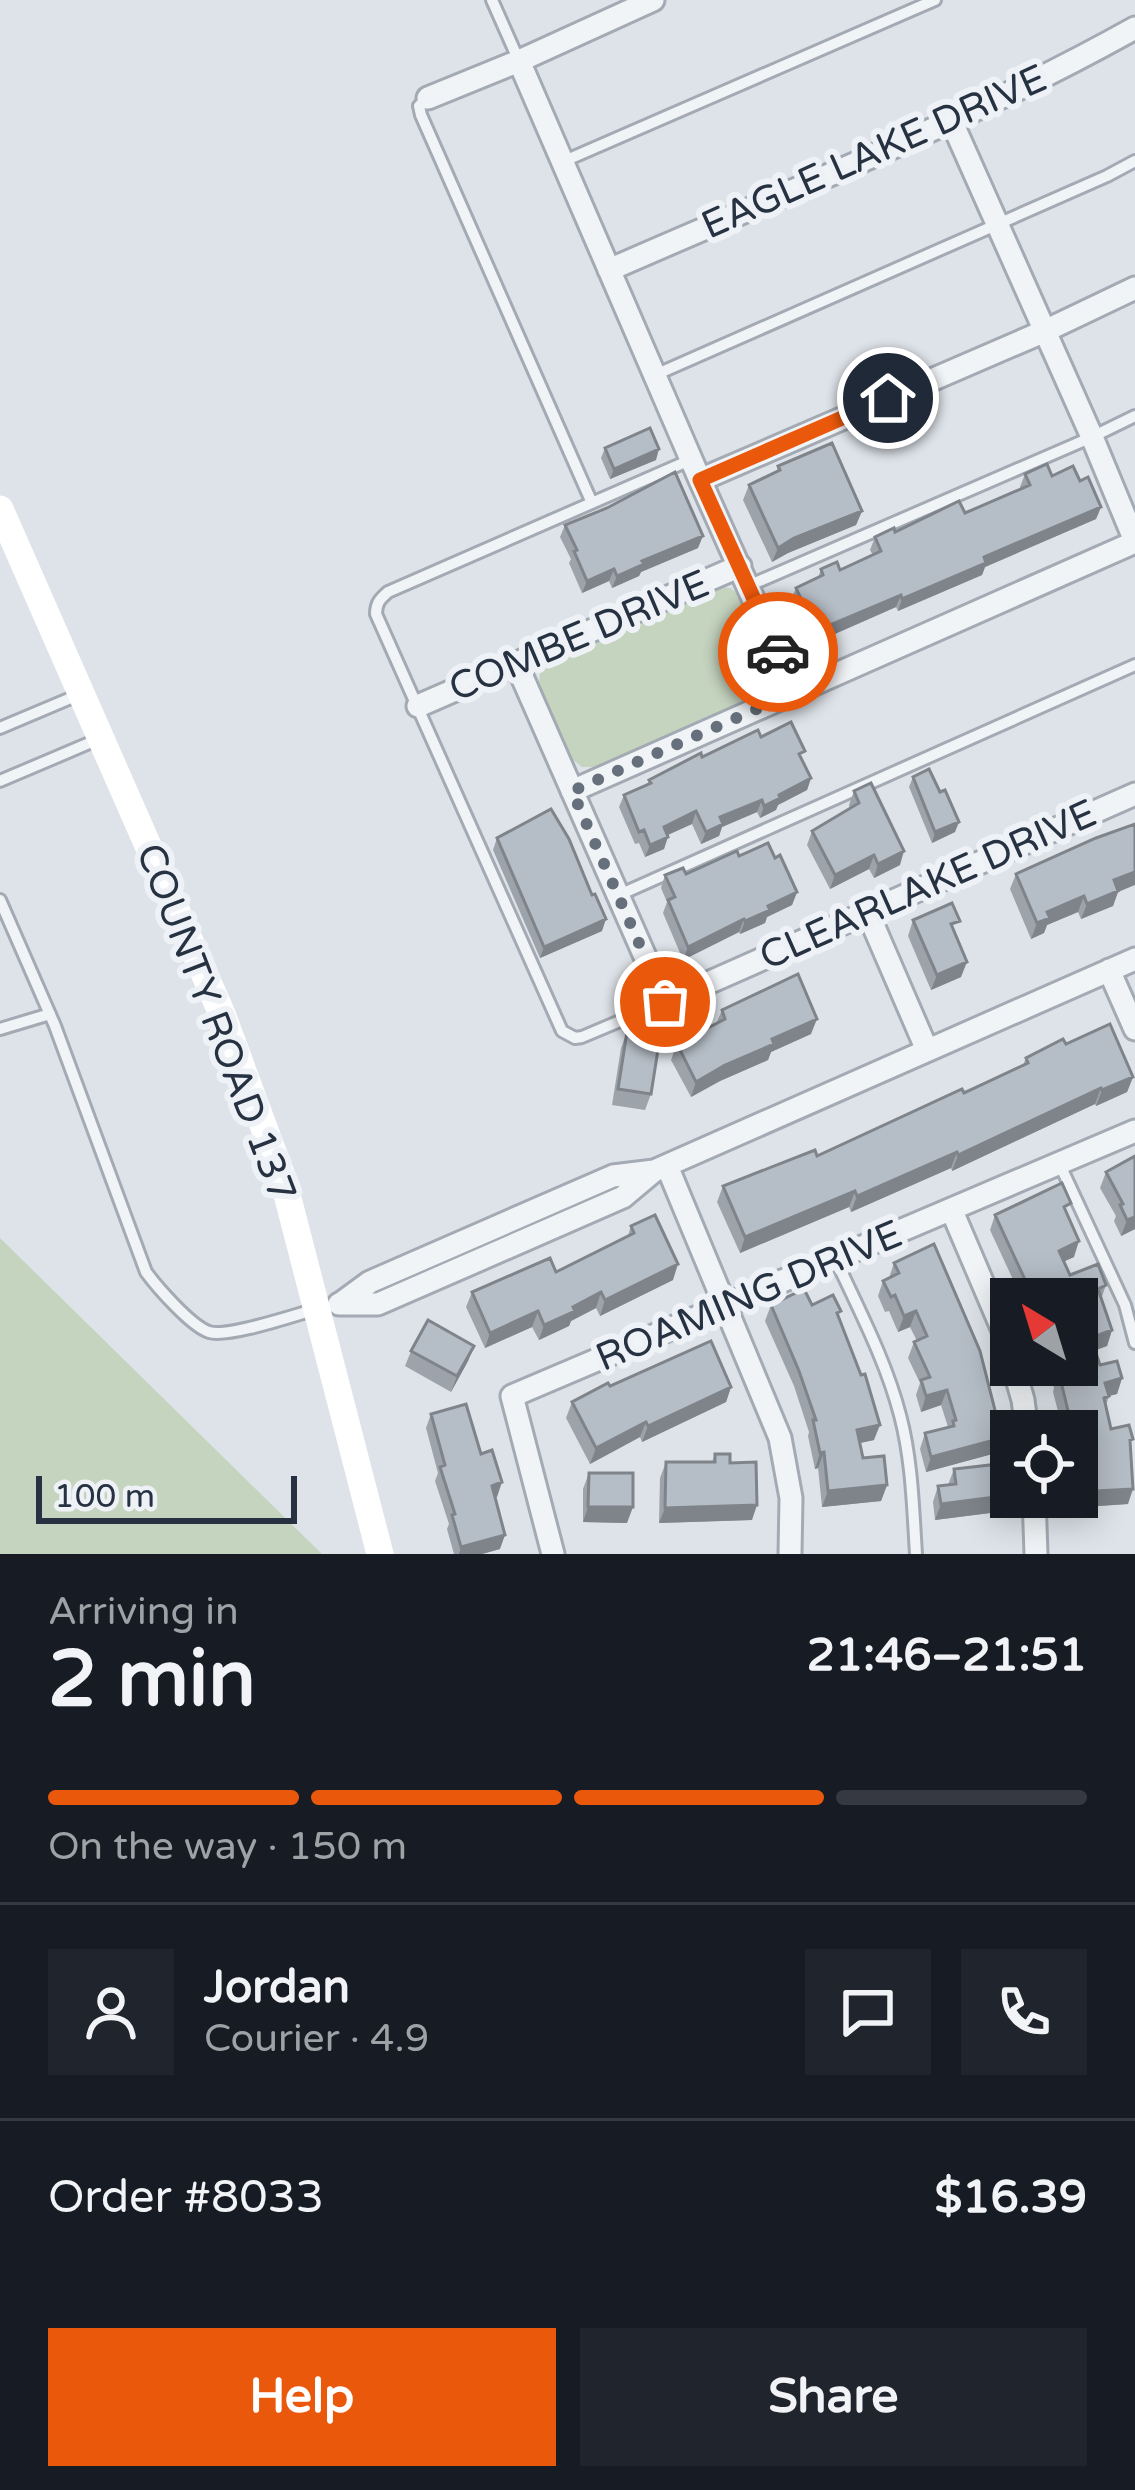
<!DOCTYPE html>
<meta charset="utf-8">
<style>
body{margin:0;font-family:"Varela Round",sans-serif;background:#20242c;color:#f1f3f6;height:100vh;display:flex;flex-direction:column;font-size:45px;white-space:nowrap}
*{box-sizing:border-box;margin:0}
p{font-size:39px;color:#9ea1a6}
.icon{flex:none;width:66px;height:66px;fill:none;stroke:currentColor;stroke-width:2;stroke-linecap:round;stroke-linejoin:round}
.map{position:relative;height:1554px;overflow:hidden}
.sheet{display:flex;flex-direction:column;background:#171b24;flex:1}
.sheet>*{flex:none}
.needle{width:78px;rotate:322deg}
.buttons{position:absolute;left:990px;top:1278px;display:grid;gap:24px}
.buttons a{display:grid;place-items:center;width:108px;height:108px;border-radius:0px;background:#171b24;box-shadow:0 6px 30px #0003;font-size:60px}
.scale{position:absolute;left:36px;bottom:30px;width:261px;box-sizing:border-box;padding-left:12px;border:6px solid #263241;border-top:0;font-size:33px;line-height:42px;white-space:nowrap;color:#263241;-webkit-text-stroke:9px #eef2f7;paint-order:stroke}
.pin{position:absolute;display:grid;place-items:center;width:102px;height:102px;color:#fff;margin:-51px;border:6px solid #fff;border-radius:50%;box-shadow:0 3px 12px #0007}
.courier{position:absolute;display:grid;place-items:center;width:120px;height:120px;margin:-60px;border:9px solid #ea580c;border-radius:50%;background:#fff;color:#222;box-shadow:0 3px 15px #0007}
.summary em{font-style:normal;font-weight:700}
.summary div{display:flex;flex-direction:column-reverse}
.summary{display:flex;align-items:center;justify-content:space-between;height:204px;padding:0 48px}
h1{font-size:78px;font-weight:700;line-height:90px}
.bar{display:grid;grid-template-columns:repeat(4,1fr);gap:18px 12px;align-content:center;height:144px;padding:0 48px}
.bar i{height:15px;border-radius:9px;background:#363941}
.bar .current{background:#ea580c}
.bar p{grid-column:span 4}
.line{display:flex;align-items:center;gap:30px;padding:0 48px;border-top:3px solid #363941}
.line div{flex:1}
.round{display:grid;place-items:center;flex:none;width:126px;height:126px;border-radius:0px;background:#20242c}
.primary-button{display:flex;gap:24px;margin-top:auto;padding:24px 48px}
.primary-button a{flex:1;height:138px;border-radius:0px;background:#ea580c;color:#fff;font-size:48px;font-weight:700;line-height:138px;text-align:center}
.primary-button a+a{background:#20242c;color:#f1f3f6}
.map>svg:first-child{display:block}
.green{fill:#c5d4bf}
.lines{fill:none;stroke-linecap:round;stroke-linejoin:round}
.lane-casing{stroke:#a3aab3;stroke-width:16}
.street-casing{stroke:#a3aab3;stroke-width:27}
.lane{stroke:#f1f4f7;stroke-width:10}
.street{stroke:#f1f4f7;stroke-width:21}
.secondary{stroke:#fff;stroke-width:27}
.wall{fill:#9ca3aa}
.shaded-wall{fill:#7f848b}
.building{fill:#b5bdc6;stroke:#7f848b;stroke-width:3}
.done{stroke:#66707c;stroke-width:12;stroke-dasharray:0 21.6}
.route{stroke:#ea580c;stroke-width:15}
.labels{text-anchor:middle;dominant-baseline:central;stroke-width:12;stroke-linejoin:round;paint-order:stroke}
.street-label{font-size:39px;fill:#263241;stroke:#eef2f7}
</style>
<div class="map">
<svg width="1135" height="1554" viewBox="0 0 1135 1554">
<rect width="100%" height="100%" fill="#dee3e9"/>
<path class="green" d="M719,587L730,588L740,595L773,670L774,682L764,692L595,767H582L573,760L539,685L540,671L548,661Z
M0,1238L322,1554H0Z"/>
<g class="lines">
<defs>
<path id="lane" d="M492,0L519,61
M428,98L419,106L421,115L592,503
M562,162L935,0
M655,375L1107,176L1135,161
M748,586L1092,437L1135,416
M0,728L78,695
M0,781L101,738
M619,895L1135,665
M0,900L55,1026L146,1272C157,1287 191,1326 209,1332C227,1338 292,1316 313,1310
M665,1002L582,1037L575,1038L562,1031L376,614C376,603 380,599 388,592L690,460
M0,1029L50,1014
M1060,1165L1125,1305L1135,1343
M836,1260C859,1310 886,1361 900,1415C912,1460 913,1508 916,1554"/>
<path id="street" d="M519,61L700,480L795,692
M428,98L519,61L653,0
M951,120L1092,437L1135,541
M609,270C786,192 967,122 1135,28
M700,480L1045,331L1135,288
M516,663L665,1002L1135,794
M418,706L740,566
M572,791L1135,542
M867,911L927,1050
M1109,970L1135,1029
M667,1166L780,1438L791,1498L790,1554
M952,1211L1004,1333L1011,1358
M339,1304H378L623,1197L654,1171
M340,1304L370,1282L613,1176L654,1171L1135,959
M1013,1365L1023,1400L1027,1431
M1034,1497L1036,1554
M553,1554L512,1396L1135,1131"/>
</defs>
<use href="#lane" class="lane-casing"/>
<use href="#street" class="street-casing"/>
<use href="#lane" class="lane"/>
<use href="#street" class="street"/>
<path class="secondary" d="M0,509L222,1014L283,1179L380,1554"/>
</g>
<path class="wall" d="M605,448L656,460L610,479L601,458Z
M778,466L862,511L856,525L788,553L772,562L743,500L749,485L776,472Z
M1025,474L1052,476L1080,481L1101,507L1096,519L985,567L982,575L898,611L896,607L812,644L791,600L796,588L818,578L821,569L840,570L873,555L870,550L875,537L965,513L1021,489L1020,487Z
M565,525L698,548L641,572L639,576L612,588L609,581L582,593L569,563L571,559L560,537Z
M761,737L802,760L811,778L807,790L778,805L776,810L760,818L757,812L722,827L719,836L701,844L692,824L667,835L664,849L645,857L639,843L635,844L619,807L624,795L647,785L649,780L702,757Z
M913,777L955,832L932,843L909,787Z
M854,791L900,865L874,878L869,869L830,889L807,845L812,831L850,809L849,805Z
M497,838L602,931L540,958L493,850Z
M739,856L775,858L797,892L792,905L767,917L765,923L740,934L739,932L683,960L663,913L667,902L661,888L665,875L686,874Z
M1016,874L1118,892L1113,906L1081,919L1078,912L1047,925L1044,933L1031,939L1010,889Z
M913,920L955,933L961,977L931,990L908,936Z
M722,1010L811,1034L771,1052L768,1060L720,1081L691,1097L671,1060L677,1044L716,1024Z
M627,1032L651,1094L645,1110L612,1105L621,1048Z
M1066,1044L1133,1077L1127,1092L1096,1106L1095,1104L952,1171L951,1168L851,1212L849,1207L740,1253L717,1202L723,1186L817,1156L1023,1065L1026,1058Z
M1135,1156V1229L1121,1236L1114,1221L1116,1216L1100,1188L1106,1172Z
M995,1215H1067L1074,1257L1064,1261L1070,1275L1106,1285L1101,1299L1112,1330L1107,1346L1095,1350L1100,1365L1122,1378L1117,1394L1109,1396L1106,1405L1111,1429L1130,1445L1128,1504L1069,1508L1068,1497H1077V1431H1063L1053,1392L1054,1388L1046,1365H1077V1299H1022L990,1230Z
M631,1226L673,1280L600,1316L596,1308L571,1321L569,1326L539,1340L532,1327L485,1348L466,1307L472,1292L556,1272L628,1236Z
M894,1263L1002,1438L996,1453L926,1472L920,1449L925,1433L948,1427L941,1405L921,1412L916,1395L920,1383L908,1358L914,1342L917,1341L910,1327L898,1332L889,1311L885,1312L878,1296L883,1281L889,1278Z
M771,1305H812L838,1317L874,1440L859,1443L863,1458L887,1485L881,1501L822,1507L818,1468L815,1469L808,1436L809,1432L794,1386L765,1321Z
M474,1346L468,1361L451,1392L405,1366L411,1351Z
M610,1386L731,1387L726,1402L642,1442L640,1437L590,1464L566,1418L572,1402Z
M431,1414L481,1454L502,1482L495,1497L500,1549L482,1554H454L447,1529L449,1524L435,1481L438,1473L426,1428Z
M715,1454L730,1463L752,1520L659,1523L660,1478L666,1462H712Z
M954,1469L1003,1496L998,1512L935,1520L933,1502L938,1486L948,1485Z
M589,1473L627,1523L583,1522V1489Z"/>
<path class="shaded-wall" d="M659,449L656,460L610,479L614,469Z
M1101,507L1096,519L985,567L982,575L898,611L902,599L984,557Z
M862,511L856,525L788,553L772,562L778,548L794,538Z
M703,536L698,548L641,572L639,576L612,588L617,576L642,561Z
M614,569L609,581L582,593L587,581Z
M901,595L896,607L812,644L816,631Z
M811,778L807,790L778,805L776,810L760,818L764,806L779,795Z
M762,800L757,812L722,827L719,836L701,844L706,832L720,817Z
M696,811L692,824L659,839L664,827Z
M959,822L955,832L932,843L935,832Z
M668,837L664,849L645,857L650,845Z
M904,851L900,865L874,878L878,864Z
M874,855L869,869L830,889L835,875Z
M1135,872V885L1118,892L1113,906L1081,919L1087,904L1114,880Z
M797,892L792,905L767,917L765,923L740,934L745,921L768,906Z
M1084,896L1078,912L1047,925L1044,933L1031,939L1037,923L1047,912Z
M606,919L602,931L540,958L544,947Z
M744,919L739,932L683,960L688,947Z
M967,962L961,977L931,990L937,975Z
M817,1019L811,1034L771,1052L768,1060L720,1081L691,1097L696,1082L772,1039Z
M1133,1077L1127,1092L1096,1106L1102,1090Z
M1101,1088L1095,1104L952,1171L958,1155Z
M957,1152L951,1168L851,1212L857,1196Z
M855,1191L849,1207L740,1253L745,1237Z
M1135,1217V1229L1121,1236L1127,1220Z
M1079,1241L1074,1257L1054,1266L1059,1251Z
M678,1264L673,1280L600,1316L605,1300Z
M601,1292L596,1308L571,1321L569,1326L539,1340L544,1325Z
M538,1311L532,1327L485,1348L490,1333Z
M916,1311L910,1327L898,1332L904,1316Z
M1112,1330L1107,1346L1085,1354L1091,1338Z
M474,1346L468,1361L451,1392L457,1376Z
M1122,1378L1117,1394L1100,1398L1105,1383Z
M731,1387L726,1402L642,1442L648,1426Z
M947,1390L941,1405L921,1412L926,1396Z
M646,1422L640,1437L590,1464L596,1448Z
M880,1425L874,1440L851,1445L857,1430Z
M1002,1438L996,1453L926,1472L931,1457Z
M824,1452L818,1468L815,1469L820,1453Z
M502,1482L497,1497L487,1500L492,1486Z
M887,1485L881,1501L822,1507L828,1491Z
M1133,1489L1128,1504L1069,1508L1073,1497H1077V1492Z
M1003,1496L998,1512L935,1520L941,1504Z
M757,1505L752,1520L659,1523L665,1508Z
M588,1507H633L627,1523L583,1522Z
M505,1535L500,1549L482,1554H459L461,1547Z"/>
<path class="building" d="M650,428L659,449L614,469L605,448Z
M832,443L862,511L794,538L778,548L749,485L780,470L778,466Z
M1047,464L1052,476L1073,466L1080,481L1088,477L1101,507L984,557L986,563L902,599L901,595L816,631L796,588L823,575L821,569L837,562L840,570L881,551L875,537L894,528L895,532L959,501L965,513L1030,485L1025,474Z
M675,472L703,536L642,561L644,564L617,576L614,569L587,581L574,551L577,550L565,525L607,508Z
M791,722L805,751L799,754L811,778L779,795L780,798L764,806L762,800L720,817L723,824L706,832L696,811L664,827L668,837L650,845L644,830L639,832L624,795L651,783L649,780L701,753L702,757L758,730L761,737Z
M929,769L940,792L945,790L959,822L935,832L913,777Z
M871,783L904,851L878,864L874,855L835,875L812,831L859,803L854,791Z
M551,809L569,839L592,895L595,894L606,919L544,947L497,838Z
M1135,824V872L1114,880L1118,891L1087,904L1084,896L1047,912L1050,918L1037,923L1016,874L1096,838Z
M768,843L775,858L780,855L797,892L768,906L770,910L745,921L744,919L688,947L668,900L675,897L665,875L683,868L686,874L737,851L739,856Z
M952,903L960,921L951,924L967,962L937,975L913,920Z
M798,974L817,1019L772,1039L774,1044L725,1065L696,1082L677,1044L725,1019L722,1010Z
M1110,1024L1133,1077L1102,1090L1101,1088L958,1155L957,1152L857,1196L855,1191L745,1237L723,1186L815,1150L817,1156L962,1089L964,1093L1028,1063L1026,1058L1063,1039L1066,1044Z
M627,1032L660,1037L651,1094L618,1089Z
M1135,1156V1217L1127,1220L1120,1205L1123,1204L1106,1172Z
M1062,1183L1071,1203L1064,1207L1079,1241L1059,1251L1070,1275L1098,1264L1106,1285L1098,1289L1112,1330L1091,1338L1100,1365L1117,1361L1122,1378L1105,1383L1109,1396L1104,1398L1111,1429L1129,1425L1133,1439L1130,1440L1133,1489L1077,1492V1431H1069L1067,1420L1070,1419L1057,1365H1077V1299H1034L995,1215Z
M655,1215L678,1264L605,1300L601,1292L573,1307L575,1311L544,1325L538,1311L490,1333L472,1292L550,1258L556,1272L634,1233L631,1226Z
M934,1244L980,1351L1002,1438L931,1457L925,1433L954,1426L953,1421L956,1420L947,1390L926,1396L921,1380L930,1377L914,1342L927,1336L916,1311L904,1316L895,1295L891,1297L883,1281L899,1273L894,1263Z
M804,1289L812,1305L833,1295L841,1311L837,1313L861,1375L865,1374L880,1425L857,1430L863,1458L884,1456L887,1485L828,1491L824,1452L820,1453L813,1420H816L799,1371L771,1305Z
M428,1320L474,1346L457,1376L411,1351Z
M711,1341L731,1387L648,1426L646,1422L596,1448L572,1402L608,1383L610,1386Z
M466,1404L481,1454L492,1450L502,1482L492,1486L505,1535L461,1547L452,1515L455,1514L440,1467L445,1465L431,1414Z
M715,1454H730V1463L756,1462L757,1505L665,1508L666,1462H715Z
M999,1464L1003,1496L941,1504L938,1486L956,1484L954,1469Z
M589,1473H633V1507H588Z"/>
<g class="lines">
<path class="done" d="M665,1002L572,791L795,692L778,652"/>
<path class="route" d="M778,652L700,480L888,398"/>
</g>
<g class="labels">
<g class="street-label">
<text transform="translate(874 152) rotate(-24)">EAGLE LAKE DRIVE</text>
<text transform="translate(579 636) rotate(-23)">COMBE DRIVE</text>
<text transform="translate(928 885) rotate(-24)">CLEARLAKE DRIVE</text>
<text transform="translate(216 1023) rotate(69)">COUNTY ROAD 137</text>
<text transform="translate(749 1296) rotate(-23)">ROAMING DRIVE</text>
</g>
</g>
</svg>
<div class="buttons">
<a><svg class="needle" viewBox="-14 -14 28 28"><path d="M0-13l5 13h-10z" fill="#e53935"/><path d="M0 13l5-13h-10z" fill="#9ea1a6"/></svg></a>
<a><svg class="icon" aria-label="locate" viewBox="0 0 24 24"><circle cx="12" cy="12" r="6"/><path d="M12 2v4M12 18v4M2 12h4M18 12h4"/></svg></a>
</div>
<div class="scale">100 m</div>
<div class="pin" style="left:665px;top:1002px;background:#ea580c"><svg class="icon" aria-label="bag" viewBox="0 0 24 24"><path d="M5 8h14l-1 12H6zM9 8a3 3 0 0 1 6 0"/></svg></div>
<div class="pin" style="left:888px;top:398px;background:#1f2937"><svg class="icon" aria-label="home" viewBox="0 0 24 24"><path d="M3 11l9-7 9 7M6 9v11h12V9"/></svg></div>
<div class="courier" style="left:778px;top:652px"><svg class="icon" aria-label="car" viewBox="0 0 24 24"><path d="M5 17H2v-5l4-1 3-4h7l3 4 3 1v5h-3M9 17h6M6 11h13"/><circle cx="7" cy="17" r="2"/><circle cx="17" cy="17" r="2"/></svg></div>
</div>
<section class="sheet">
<div class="summary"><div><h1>2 min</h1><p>Arriving in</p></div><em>21:46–21:51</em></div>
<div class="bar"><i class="current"></i><i class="current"></i><i class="current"></i><i></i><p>On the way · 150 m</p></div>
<div class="line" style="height:216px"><a class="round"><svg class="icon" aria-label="person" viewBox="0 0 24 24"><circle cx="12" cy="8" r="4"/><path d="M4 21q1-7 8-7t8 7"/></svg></a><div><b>Jordan</b><p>Courier · 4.9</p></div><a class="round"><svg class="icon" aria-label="chat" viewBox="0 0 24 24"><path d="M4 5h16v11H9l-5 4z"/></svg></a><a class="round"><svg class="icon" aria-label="phone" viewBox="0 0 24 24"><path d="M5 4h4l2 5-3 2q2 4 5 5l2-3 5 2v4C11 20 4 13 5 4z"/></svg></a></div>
<div class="line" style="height:156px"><div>Order #8033</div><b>$16.39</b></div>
<div class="primary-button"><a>Help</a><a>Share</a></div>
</section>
